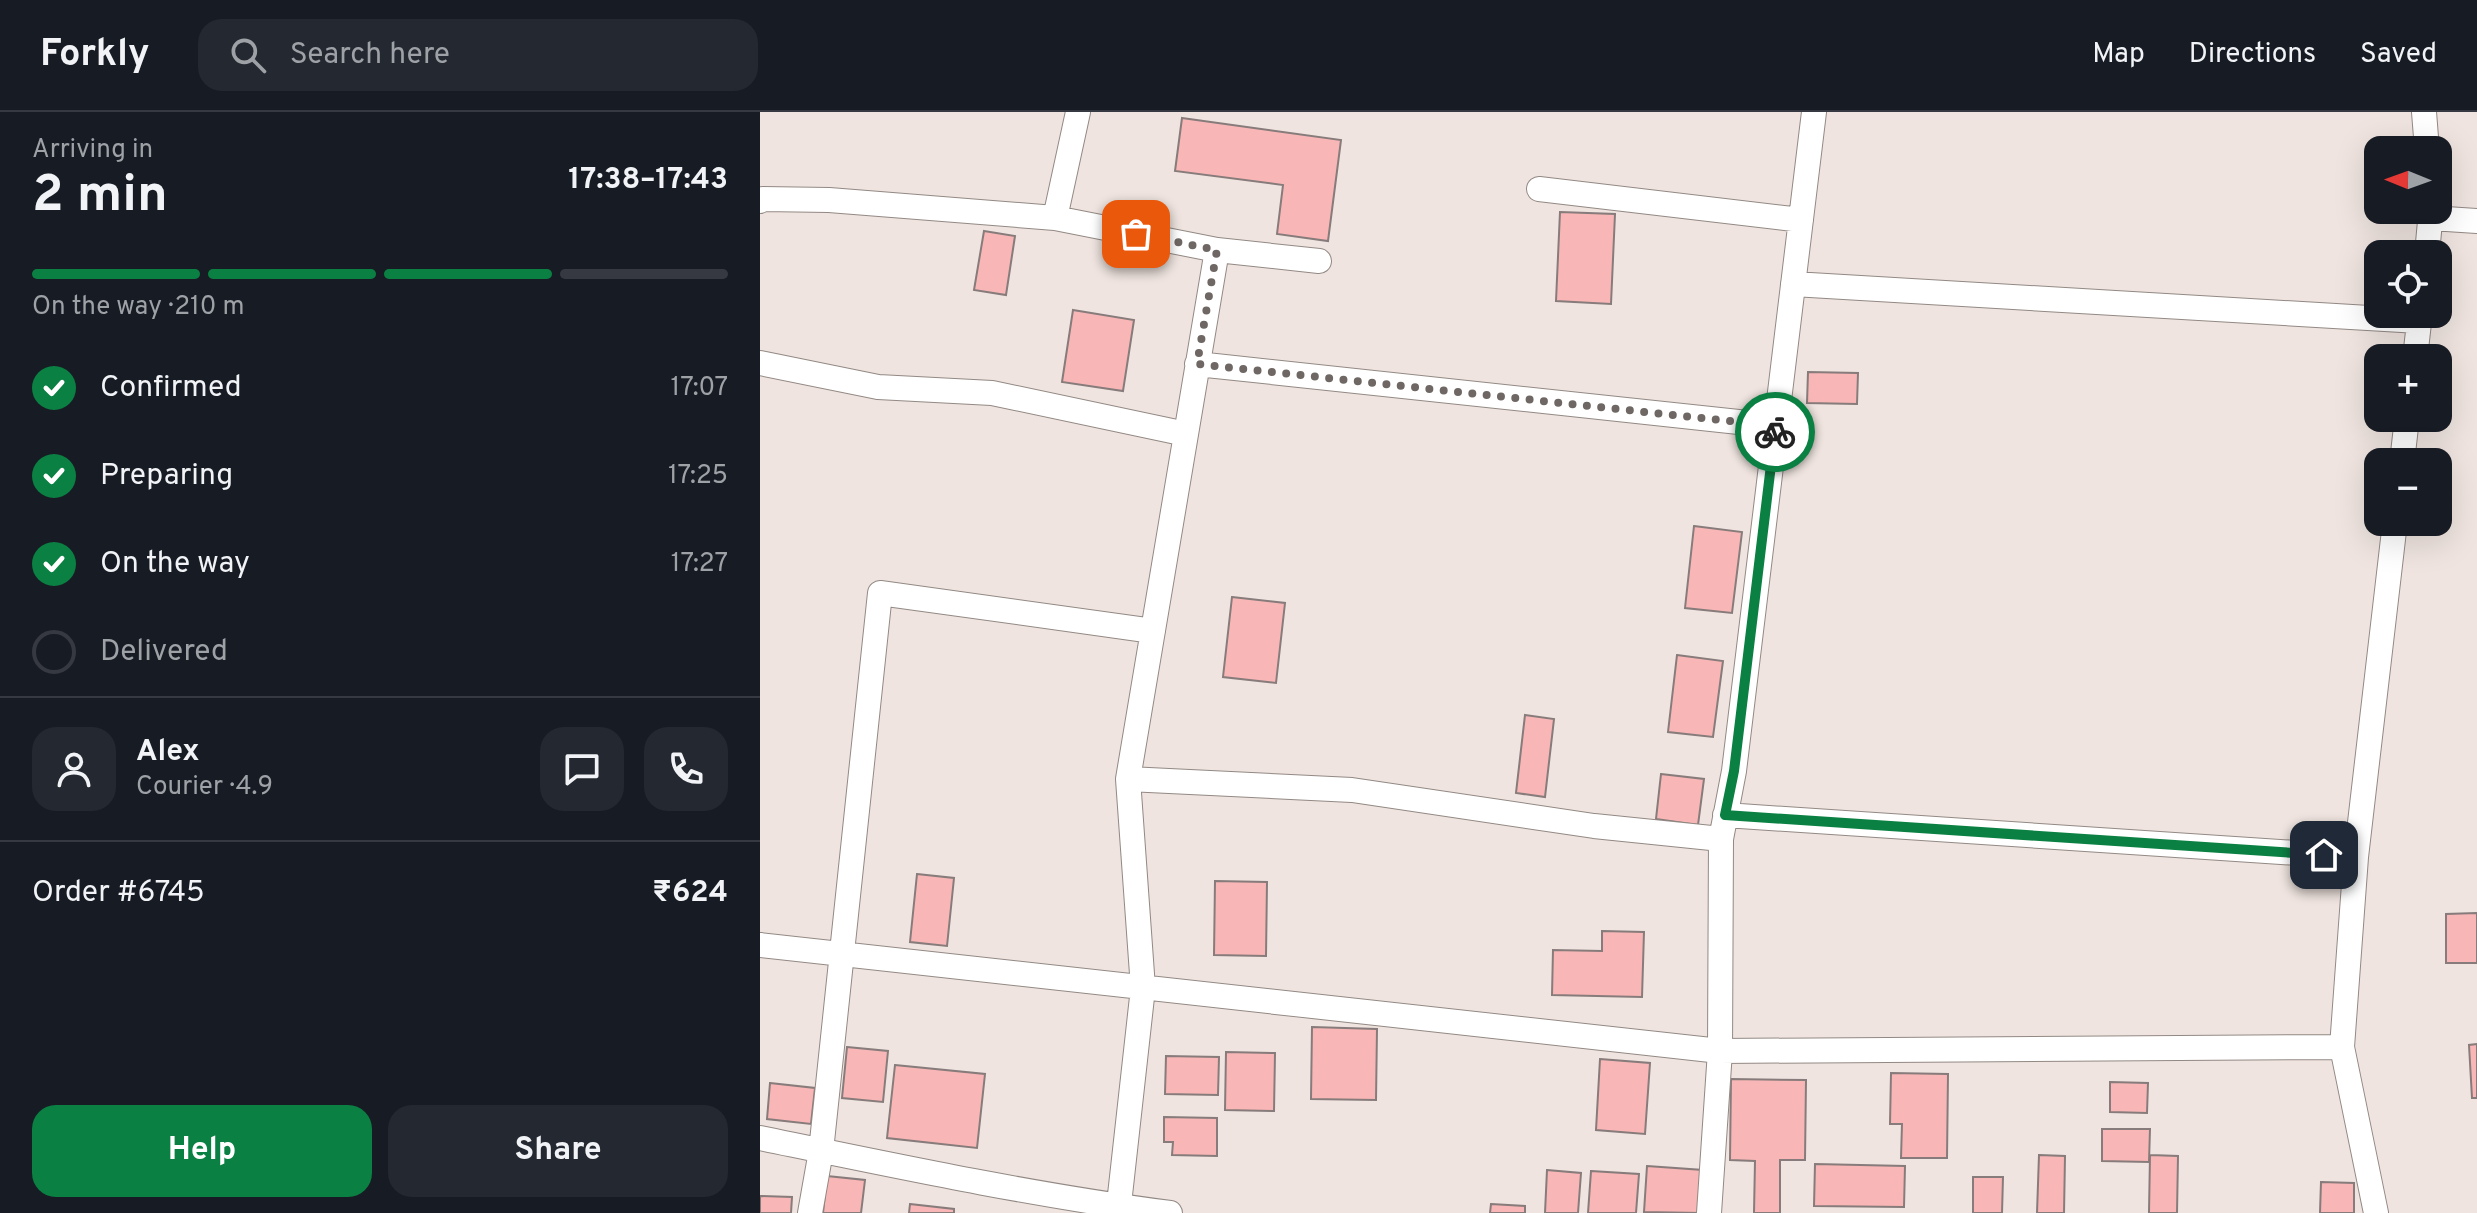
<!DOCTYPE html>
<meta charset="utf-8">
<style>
body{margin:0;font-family:Overpass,sans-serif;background:#242831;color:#f1f3f6;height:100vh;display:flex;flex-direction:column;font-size:30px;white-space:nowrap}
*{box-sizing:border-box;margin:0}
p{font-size:26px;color:#9ea1a6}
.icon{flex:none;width:44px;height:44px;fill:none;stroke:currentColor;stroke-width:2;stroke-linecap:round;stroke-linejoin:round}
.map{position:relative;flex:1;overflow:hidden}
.sheet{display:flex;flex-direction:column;background:#171b24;width:760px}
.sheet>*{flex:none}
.needle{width:52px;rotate:271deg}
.tools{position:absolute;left:1604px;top:24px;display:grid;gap:16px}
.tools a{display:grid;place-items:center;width:88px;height:88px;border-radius:16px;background:#171b24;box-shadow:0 8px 32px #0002;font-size:40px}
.pin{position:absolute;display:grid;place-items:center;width:68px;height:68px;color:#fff;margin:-34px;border-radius:16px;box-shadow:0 4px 12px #0006}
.courier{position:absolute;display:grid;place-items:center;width:80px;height:80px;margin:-40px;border:6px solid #0b8043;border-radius:50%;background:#fff;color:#222;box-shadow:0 2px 10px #0007}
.overview em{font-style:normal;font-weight:700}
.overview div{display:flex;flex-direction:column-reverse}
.overview{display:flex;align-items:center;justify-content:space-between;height:136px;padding:0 32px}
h1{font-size:52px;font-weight:700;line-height:60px}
.bar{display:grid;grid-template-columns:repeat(4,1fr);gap:12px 8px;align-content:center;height:96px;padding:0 32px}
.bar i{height:10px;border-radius:6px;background:#363941}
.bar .active{background:#0b8043}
.bar p{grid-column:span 4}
.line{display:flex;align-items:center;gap:20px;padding:0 32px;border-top:2px solid #363941}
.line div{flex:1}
.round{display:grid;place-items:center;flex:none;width:84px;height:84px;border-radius:24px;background:#242831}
ol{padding:0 32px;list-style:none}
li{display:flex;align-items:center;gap:24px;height:88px}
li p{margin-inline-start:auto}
li .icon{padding:8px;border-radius:50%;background:#0b8043;color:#fff;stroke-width:4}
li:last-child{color:#9ea1a6}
li i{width:44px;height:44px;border:4px solid #363941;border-radius:50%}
.cta{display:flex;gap:16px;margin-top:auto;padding:16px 32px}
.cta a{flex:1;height:92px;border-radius:24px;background:#0b8043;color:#fff;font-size:32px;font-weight:700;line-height:92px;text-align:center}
.cta a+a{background:#242831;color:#f1f3f6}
header{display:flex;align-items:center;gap:48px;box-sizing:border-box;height:112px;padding:0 40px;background:#171b24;border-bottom:2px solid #363941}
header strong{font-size:38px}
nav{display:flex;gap:44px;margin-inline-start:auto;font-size:28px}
.search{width:560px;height:72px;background:#242831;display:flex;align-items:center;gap:20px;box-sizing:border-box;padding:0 28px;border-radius:24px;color:#9ea1a6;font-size:30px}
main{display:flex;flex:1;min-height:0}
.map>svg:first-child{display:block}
.building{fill:#f8b7b6;stroke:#877c7b;stroke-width:2}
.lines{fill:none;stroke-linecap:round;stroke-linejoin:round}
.minor-casing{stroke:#938984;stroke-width:26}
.minor{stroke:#fff;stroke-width:24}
.done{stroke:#6e6764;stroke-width:8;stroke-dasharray:0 14.4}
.route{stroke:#0b8043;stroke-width:10}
</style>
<header>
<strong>Forkly</strong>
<div class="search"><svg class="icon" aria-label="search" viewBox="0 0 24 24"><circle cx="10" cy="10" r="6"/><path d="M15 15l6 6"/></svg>Search here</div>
<nav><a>Map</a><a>Directions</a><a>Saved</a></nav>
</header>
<main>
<section class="sheet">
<div class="overview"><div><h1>2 min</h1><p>Arriving in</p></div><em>17:38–17:43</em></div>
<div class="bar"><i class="active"></i><i class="active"></i><i class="active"></i><i></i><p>On the way · 210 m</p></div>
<ol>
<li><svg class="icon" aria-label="check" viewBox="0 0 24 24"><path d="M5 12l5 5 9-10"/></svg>Confirmed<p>17:07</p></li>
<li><svg class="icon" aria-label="check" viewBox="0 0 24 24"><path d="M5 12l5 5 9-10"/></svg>Preparing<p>17:25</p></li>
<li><svg class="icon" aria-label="check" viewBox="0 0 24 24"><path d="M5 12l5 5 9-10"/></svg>On the way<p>17:27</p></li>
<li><i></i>Delivered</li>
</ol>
<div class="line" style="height:144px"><a class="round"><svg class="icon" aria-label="person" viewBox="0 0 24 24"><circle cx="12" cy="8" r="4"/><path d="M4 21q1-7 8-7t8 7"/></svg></a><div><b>Alex</b><p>Courier · 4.9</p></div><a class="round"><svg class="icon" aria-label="chat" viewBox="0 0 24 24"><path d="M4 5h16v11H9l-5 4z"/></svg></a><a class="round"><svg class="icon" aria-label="phone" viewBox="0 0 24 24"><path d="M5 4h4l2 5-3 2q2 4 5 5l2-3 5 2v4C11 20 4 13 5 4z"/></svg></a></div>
<div class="line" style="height:104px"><div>Order #6745</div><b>₹624</b></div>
<div class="cta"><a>Help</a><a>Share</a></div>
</section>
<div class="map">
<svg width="1717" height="1101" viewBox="0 0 1717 1101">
<rect width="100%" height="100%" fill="#efe4df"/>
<path class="building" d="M422,6L581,28L568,129L517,122L523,73L415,59Z
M800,100L855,102L851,192L796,189Z
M224,119L255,124L246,183L214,178Z
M313,198L374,208L363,279L302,270Z
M1048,260L1098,261L1097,292L1047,291Z
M934,414L982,420L972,501L925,496Z
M472,485L525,491L516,571L463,565Z
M917,543L963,549L953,625L908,620Z
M765,603L794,607L785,685L756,681Z
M901,662L944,667L938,713L896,707Z
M157,762L194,766L187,834L150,830Z
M455,769L507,770L506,844L454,843Z
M1717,801V851H1686V802Z
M842,819L884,820L882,885L792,883L793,838L842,839Z
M552,915L617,917L616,988L551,987Z
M1717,932V986H1712L1709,933Z
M87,935L128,939L123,990L82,986Z
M466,940L515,941L514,999L465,998Z
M406,944L459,945L458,983L405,982Z
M840,947L890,951L885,1022L836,1018Z
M135,953L225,962L217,1036L127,1026Z
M1131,961L1188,962L1187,1046H1141L1142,1012H1130Z
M971,967L1046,968L1045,1048H1020V1101H994L995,1049L970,1048Z
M1350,970L1388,971L1387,1001L1350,1000Z
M10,971L55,976L51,1012L7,1007Z
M404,1005L457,1006V1044L412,1043L413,1030H404Z
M1342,1017H1390L1389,1050L1342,1049Z
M1279,1043L1305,1044L1304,1101H1277Z
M1390,1043L1418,1044L1417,1101H1389Z
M1055,1052L1145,1054L1144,1095L1054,1094Z
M887,1054L943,1058L940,1101L884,1100Z
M787,1058L821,1061L818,1101H785Z
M831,1059L879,1062L876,1101H828Z
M67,1064L105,1068L101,1101H63Z
M1213,1065H1243L1242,1101H1213Z
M1561,1070L1594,1071V1101H1560Z
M0,1084L32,1085L31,1101H0Z
M150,1092L194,1097V1101H149Z
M731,1092L765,1094V1101H730Z"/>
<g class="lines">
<defs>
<path id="minor" d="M1664,0L1667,38
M779,77L1041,108
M0,89L3,87L69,88L295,106L457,138L559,149
M295,106L318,0
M1671,106L1717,109
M1667,142L1671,98
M1033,172L1659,209
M1655,246L1660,202
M0,251L118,275L232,281L426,322
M437,252L1016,314
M1642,350L1647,306
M368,667L592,678L834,714L961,727
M965,703L1596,745
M0,833L960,939L1582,935
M0,1026C136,1054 272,1083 410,1101
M50,1101L61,1039L120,481L393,519
M358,1101L383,876L368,667L457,138
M949,1101L960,939L961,727L974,659L1054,0
M1616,1101L1582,935L1596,745L1635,410"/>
</defs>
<use href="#minor" class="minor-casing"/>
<use href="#minor" class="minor"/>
</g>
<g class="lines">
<path class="done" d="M376,122L457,138L437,252L1016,314L1015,320"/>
<path class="route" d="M1015,320L974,659L965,703L1564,743"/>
</g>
</svg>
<div class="tools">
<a><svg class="needle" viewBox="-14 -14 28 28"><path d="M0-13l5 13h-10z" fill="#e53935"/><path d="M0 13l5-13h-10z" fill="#9ea1a6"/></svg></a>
<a><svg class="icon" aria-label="locate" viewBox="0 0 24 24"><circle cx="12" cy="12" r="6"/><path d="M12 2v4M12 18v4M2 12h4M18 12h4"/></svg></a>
<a>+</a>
<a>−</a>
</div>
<div class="pin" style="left:376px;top:122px;background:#ea580c"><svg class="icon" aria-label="bag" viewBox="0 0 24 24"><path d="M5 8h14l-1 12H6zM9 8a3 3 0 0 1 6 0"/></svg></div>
<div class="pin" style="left:1564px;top:743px;background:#1f2937"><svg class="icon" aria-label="home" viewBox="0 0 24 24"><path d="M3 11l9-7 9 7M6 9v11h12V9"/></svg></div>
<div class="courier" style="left:1015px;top:320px"><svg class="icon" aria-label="bike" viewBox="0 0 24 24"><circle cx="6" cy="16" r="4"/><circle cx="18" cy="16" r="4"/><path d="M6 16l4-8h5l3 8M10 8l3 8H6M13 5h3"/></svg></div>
</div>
</main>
